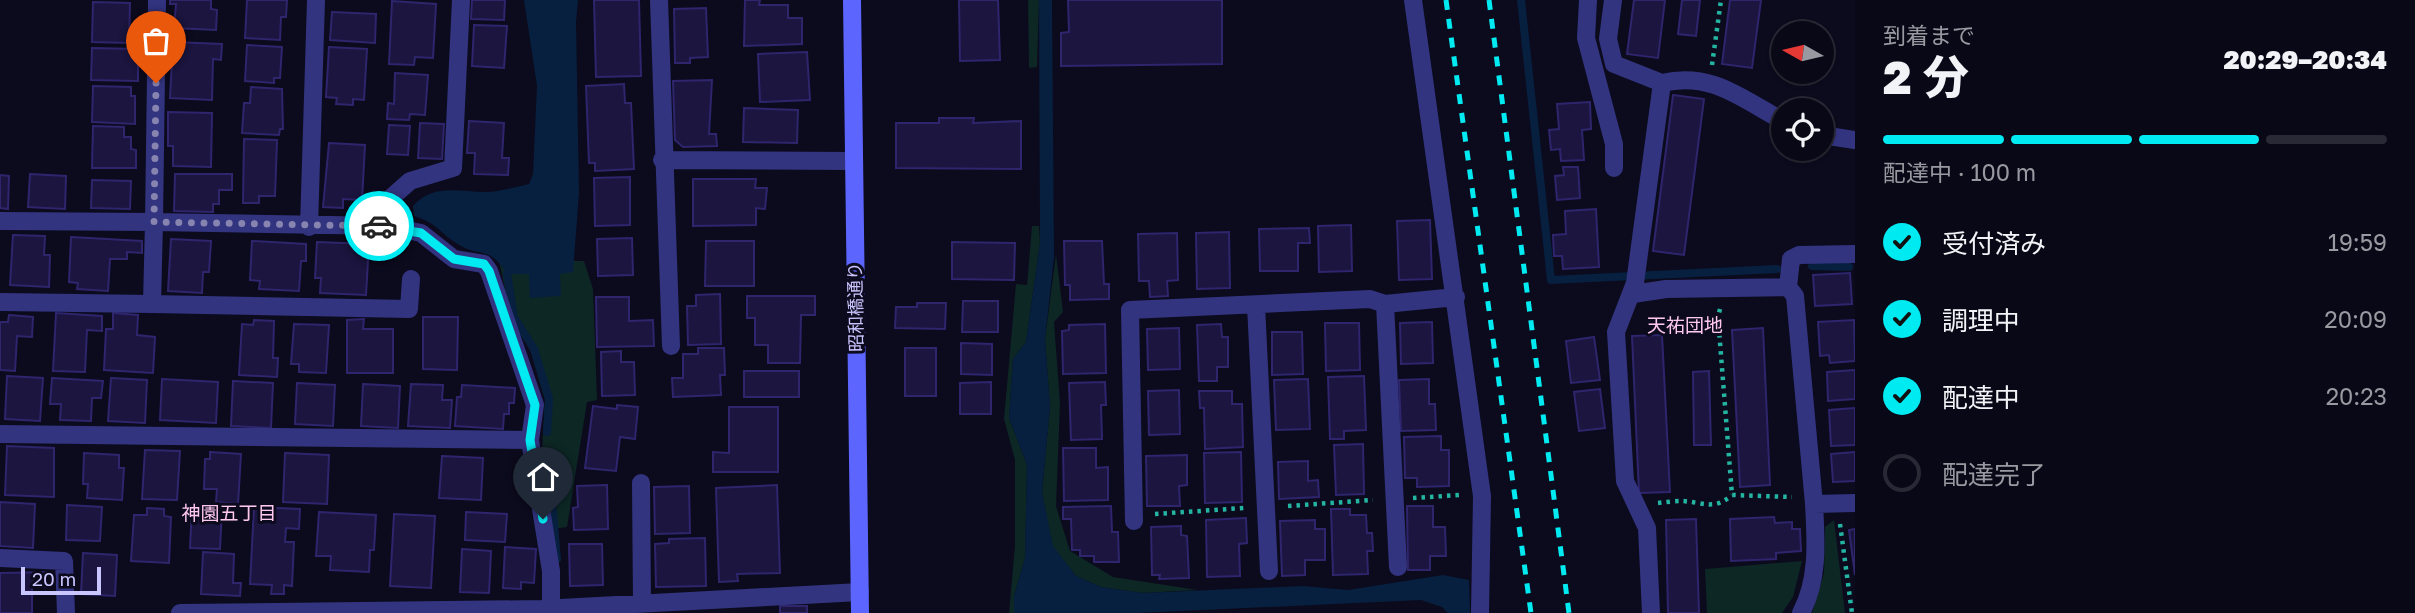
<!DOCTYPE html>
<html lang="ja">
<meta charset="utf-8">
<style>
body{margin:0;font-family:"Golos Text","Noto Sans JP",sans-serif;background:#12111f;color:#f1f3f6;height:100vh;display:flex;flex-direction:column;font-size:26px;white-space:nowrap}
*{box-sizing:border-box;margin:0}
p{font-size:23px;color:#999aa1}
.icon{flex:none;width:38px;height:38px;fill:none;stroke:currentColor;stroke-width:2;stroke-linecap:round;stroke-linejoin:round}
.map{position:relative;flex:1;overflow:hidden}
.sheet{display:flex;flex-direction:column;background:#090816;width:560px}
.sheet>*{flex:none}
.needle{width:46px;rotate:278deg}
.controls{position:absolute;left:1771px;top:21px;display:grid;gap:14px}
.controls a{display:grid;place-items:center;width:63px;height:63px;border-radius:50%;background:#090816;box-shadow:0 2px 5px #0004,0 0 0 2px #292935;font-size:35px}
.scale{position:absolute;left:21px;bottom:18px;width:80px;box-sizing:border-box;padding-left:7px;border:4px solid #c9c6ff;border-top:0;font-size:19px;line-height:24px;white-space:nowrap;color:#c9c6ff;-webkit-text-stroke:5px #0c0a1d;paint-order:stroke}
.pin{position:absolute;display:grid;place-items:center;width:60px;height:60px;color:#fff;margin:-72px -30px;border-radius:50% 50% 50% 0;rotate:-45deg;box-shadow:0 0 7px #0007}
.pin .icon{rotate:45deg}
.courier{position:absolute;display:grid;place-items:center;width:70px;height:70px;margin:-35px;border:5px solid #00eaf1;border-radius:50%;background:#fff;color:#222;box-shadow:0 2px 9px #0007}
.summary em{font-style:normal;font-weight:800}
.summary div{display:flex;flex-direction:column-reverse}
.summary{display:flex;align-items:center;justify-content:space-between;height:119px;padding:0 28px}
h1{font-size:46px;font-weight:800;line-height:52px}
.bar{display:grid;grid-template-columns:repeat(4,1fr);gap:10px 7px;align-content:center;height:84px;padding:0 28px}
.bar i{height:9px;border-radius:5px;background:#292935}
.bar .current{background:#00eaf1}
.bar p{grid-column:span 4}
ol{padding:0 28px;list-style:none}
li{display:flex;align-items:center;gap:21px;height:77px}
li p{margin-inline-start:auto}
li .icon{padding:7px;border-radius:50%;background:#00eaf1;color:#111;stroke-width:4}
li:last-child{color:#999aa1}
li i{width:38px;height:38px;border:4px solid #292935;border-radius:50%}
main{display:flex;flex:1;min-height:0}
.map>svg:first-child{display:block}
.green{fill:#0d2725}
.water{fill:#07203f}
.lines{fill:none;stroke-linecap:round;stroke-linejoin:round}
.stream{stroke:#07203f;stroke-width:8}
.building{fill:#1b153f;stroke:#2e256d;stroke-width:2}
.path{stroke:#24b5a2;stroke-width:4.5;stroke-dasharray:3.5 5;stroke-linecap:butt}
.minor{stroke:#323480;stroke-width:18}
.secondary{stroke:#5d65ff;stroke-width:18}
.rail{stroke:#00eaf1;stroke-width:5;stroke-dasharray:10 9;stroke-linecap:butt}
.done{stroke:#8784b0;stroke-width:7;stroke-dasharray:0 12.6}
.route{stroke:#00eaf1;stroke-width:9}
.labels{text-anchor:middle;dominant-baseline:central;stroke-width:6;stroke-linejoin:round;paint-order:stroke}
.street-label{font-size:18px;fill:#c9c6ff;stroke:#0c0a1d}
.neighbourhood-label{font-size:19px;fill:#ffc8ef;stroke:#0c0a1d}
</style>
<main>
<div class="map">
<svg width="1855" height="613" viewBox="0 0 1855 613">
<rect width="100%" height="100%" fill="#0c0a1d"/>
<path class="green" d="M1028,0H1039L1037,67L1029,68Z
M1032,226H1039L1040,243L1026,342L1013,359L1009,418L1027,465L1025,558L1014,596V613H1009L1015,546V460L1004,419L1016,284L1027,285Z
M1056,254L1063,312L1054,322L1060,403L1056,506L1070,551L1113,577L1198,590L1143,593L1101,587L1076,576L1052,546L1042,492L1050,407L1045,339Z
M499,261H584L593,289L597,400L587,402L567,527L552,529L542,451L545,400L531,352L511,318Z
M1834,520L1845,613H1812L1824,573L1825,527Z
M1802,561L1793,597L1782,613H1707L1705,569Z"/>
<path class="water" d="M524,0H578L576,22L579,193L573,272L560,274L561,296L530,298L529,274H507C490,245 478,258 456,243C437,231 439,224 414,216L413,206C434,183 458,192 485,192C499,192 515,187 529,184L533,174L537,86Z
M1039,0H1052L1054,257L1045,339L1050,407L1042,492L1053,546L1076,576L1101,587L1143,593L1303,586L1348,590L1443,575L1469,580L1470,613H1448L1442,607L1421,600L1136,613H1014V596L1025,558L1027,465L1009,418L1013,359L1026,342L1040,243Z"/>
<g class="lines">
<path class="stream" d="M1521,0L1551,280L1777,269
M1812,266L1849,267
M507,274L514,317L534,349L549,399L547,432
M552,502L557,559"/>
</g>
<path class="building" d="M170,0H211V9L217,10L216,30L174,28L176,4H170Z
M247,0H287L286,17H281L280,40L245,38Z
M472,0H505L504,20L471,19Z
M594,0H639L641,76L596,77Z
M745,0H760L759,5H788V18H802V44L744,46Z
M959,0H998L1000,60L960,61Z
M1068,0H1222V64L1061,66V33L1069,32Z
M1634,0H1665L1658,58L1627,54Z
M1682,0H1700L1696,36L1678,34Z
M1730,0H1761L1752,68L1722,64Z
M392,1L436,4L433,58L415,57L414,65L389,64Z
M93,2L130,3L129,43L92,42Z
M706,8L708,57L690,58V63H675L674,9Z
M332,12L376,14L375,43L330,40Z
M474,25L507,26L504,68L472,66Z
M173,42L222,44L221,60L213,59L212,100L170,98Z
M247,45L282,47L280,78H274V83L245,81Z
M329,47L367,49L364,100L353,99V105L336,104L337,98L326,97Z
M92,48L138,49V81L91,80Z
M807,52L810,100L760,102L758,54Z
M395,73L428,75L425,115L410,114L409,120L387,119L388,103L394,104Z
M712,80L709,134H716L717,146L683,147L675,140L673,81Z
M624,84L625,103H631L634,169L595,171V163H589L586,86Z
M93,86L131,87V96H135V124L92,122Z
M251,87L282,89L283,129H280L279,135L242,133L244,103H250Z
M1673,95L1704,99L1684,255L1653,251Z
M1590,102L1591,129L1582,130L1584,160L1561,161L1560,149L1551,150L1549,130L1559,129L1557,104Z
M744,108L798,110L797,143L743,142Z
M168,112L212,113L211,167L173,166V146H168Z
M939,118H974L973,123L1021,121V169L896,168V123H939Z
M469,121L504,123L502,158H509L508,175L474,174L475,153H467Z
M420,123L444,124L442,159L418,158Z
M389,125L410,126L408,155L387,154Z
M93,126L124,127V137H131V149L136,150V168H92Z
M244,139L277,140L275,196H259V203H243Z
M329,143L365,145L362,200L343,199V208L323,207Z
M1563,167H1578L1580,198L1557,200L1555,176L1564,175Z
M30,174L66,176L65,209L28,207Z
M175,174H232V190H219V204H213V212L174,211Z
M0,175L9,176L8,209L0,208Z
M630,177V225L595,226L594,178Z
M693,179H756L755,188H767L765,209L756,208V225L693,226Z
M92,180L131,181L130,209L91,208Z
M1596,209L1599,267L1563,269L1562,256H1554L1553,235L1566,234L1565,211Z
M1430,220L1432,279L1399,280L1397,221Z
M1351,225L1352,271L1319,272L1318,226Z
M1309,228L1310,243H1298V271H1260L1259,229Z
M1229,232L1230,288L1197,289L1196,233Z
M1177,233L1178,280L1167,281L1168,296L1150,297L1149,281H1139L1138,234Z
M13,235L45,236L44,255H50L49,287L10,285Z
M71,237L142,241V253L127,252V259H110L108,291L77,289L78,283L69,282Z
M632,238L633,275L598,276L597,239Z
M171,239L211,241L209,272H203L202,293L168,291Z
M252,241L306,244V261H301L299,291L259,289L260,281L250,280Z
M706,241H754V286H705Z
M1064,241H1102L1104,284H1109V299L1070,300V285H1065Z
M317,242L369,244L366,295L320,293L321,278H315Z
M952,242L1015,243L1014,280L952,279Z
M1850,273L1852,304L1815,306L1813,275Z
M720,294L721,344L688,345L687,306H696V295Z
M747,296H815V315H801L800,363H768V345H755V318H747Z
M596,297H629V321L653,320L654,346L597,347Z
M963,301H998V332H962Z
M917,303H946L945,329L895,328L896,307H917Z
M56,313L102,316V331L87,330L85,372L53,371Z
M113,313L138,315L137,335L155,337L153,373L104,370L106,329H113Z
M9,315L33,317L32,337L17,336L15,371L0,370V322H8Z
M423,317H458L457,370L423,369Z
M364,319L363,329H393V373H347V320Z
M254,320L274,321L273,358H278L277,377L239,375L242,324L253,325Z
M1854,320L1855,361L1830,363L1829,355L1820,356L1818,322Z
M1432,322L1433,363L1401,364L1400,323Z
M1325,323H1359L1360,370L1326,371Z
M294,324L329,325L326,373L299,372V364H291Z
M1105,324L1106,373L1063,374L1062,331L1069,330V325Z
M1221,324L1222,337H1228V367H1217V381H1199L1197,325Z
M1179,328L1180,369L1148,370L1147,329Z
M1763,328L1770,485L1740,487L1732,330Z
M1272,332H1302L1303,374L1272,375Z
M1662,335L1670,492L1639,493L1632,336Z
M1594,337L1600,380L1571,383L1566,341Z
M961,343L992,344V375L961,374Z
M698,348H724L725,375H720L721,395L673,397L672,378H683V354H698Z
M905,348H936V396H905Z
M621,351V362H634L635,395L602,396L601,352Z
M1855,370V399L1828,401L1827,372Z
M744,371H799V397H744Z
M1709,371L1711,445H1694L1693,372Z
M7,376L43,378L40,421L5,419Z
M1364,376L1366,430L1344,431V439H1330L1328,377Z
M52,378L103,381L101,398H92L91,421L60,420L61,404H50Z
M111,378L147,380L145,423L108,421Z
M162,379L218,382L216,423L160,420Z
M1308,379L1310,429L1276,430L1274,380Z
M1429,379V404H1435L1436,430L1401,431L1399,380Z
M233,381L273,383L271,428L231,426Z
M991,382V414H960V383Z
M1105,382L1106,405H1101L1102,439L1071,440L1069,383Z
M297,383L335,385L333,426L295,424Z
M363,384L400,386L398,428L361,426Z
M411,384L443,385L442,400H452L450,428L408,426Z
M462,385L515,388L514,403H509V414H504L503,429L455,426L457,397H461Z
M1600,389L1605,428L1579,431L1574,392Z
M1179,390L1180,434L1149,435L1148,391Z
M1199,391H1232V404H1242L1243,447L1205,449L1204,408H1200Z
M617,405L638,407L635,439L620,437L616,471L585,468L593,406L617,409Z
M729,407H778V472H713V452L729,453Z
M1855,408V445L1831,446L1829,410Z
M1441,436V450H1449V486L1417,487V478H1405L1404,437Z
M1363,444L1364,494L1336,495L1334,445Z
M7,446L54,448V497L5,495Z
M1063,448H1096V468L1108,467V500L1064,501Z
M145,450L180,451L177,500L142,499Z
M210,452L241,454L238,504L216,502L217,489H204L205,459H210Z
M1241,452L1242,502L1205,503L1204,453Z
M1855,452V481L1833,482L1831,454Z
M84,453L119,455V468H124L122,500L87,498L88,484H83Z
M285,453L329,455L327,504L283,502Z
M1187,455V485L1179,486L1180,506H1147L1146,456Z
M442,456L483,458L481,500L439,498Z
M1308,461V481L1318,480L1319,497L1279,499L1278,462Z
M607,485L608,529L574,530L573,508L578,507L577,486Z
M777,485L780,573L737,574L738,581L719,582L716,488Z
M689,486L690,533L655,534L654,487Z
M0,502L35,504L33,548L0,546Z
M67,505L102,507L100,541L66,540Z
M1111,506L1112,532H1118L1119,562H1094V556H1080V550H1072L1071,519H1063V507Z
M1407,506H1433V527H1445L1446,556H1430V570H1408Z
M192,507L222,508L220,549L190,548Z
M254,507L300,509L299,529L286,528L285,542H294L292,586L284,585V594H271L272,585L250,584Z
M147,508L164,509V516L171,517L169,563L131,561L134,515H147Z
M1331,509H1350V515H1366L1367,533H1372L1373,551H1367L1368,574L1333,575Z
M319,512L376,515L374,550H370L369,572L330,570L331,556H316Z
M466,512L507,514L505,542L465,540Z
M394,514L435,516L431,588L390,586Z
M1774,517L1775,523L1792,522V529H1800L1801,551L1776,553V559L1731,561L1730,519Z
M1246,518L1247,543L1239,544L1240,576L1207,577L1206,520Z
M1696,519L1699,613H1668L1666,520Z
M1315,520V529H1325V560H1305V575L1282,576L1280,521Z
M1181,526V535L1187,536L1189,578L1159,579L1160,575H1152L1151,527Z
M1855,529V575L1849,530Z
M705,538L706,586L656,587L655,544L669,543V539Z
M569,544H602L603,585L570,586Z
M505,547L536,549L534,583L521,582V589L503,588Z
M462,549L491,551L489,593L460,592Z
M203,552L234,554L233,583H241L240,596L201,594Z
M83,553L117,555L115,596L81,594Z
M47,572V587H32V613H0V573Z
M780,606H807V613H780Z"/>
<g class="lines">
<path class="path" d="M1712,65L1721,0
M1720,309L1718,317L1732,495L1792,497
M1413,498L1460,495
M1658,503C1666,502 1675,501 1682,501C1703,502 1714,511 1732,495
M1288,506L1373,500
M1155,514L1244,508
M1840,524L1852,613"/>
<path class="minor" d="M659,0L671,346
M1413,0L1482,496L1480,613
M1588,0L1586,38L1614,144V168
M1613,0L1608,39L1614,64L1662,83L1635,283L1616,332L1625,481L1647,528L1651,613
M1662,83C1711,71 1742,99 1783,121
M1822,135L1855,140
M662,160L852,161
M0,221L154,222L157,0
M388,226L392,197L410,181L453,168L461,0
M309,227L316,0
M1788,287L1791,259L1799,255L1855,254
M1633,294L1666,289L1788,287L1795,296L1814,504
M0,302L152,304L154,222L388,226L421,233L454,259L484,264L489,271L535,405L530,440
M152,304L409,309L411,279
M1385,304L1398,567
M1256,305L1269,571
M0,434L530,440L551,571V608
M641,483L642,604
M1134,521L1130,310L1370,299L1385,304L1456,297
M0,558L64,561L66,613
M180,613L542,609L860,592
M1801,613C1819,579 1816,541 1814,504L1855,503"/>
<path class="secondary" d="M852,0L860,613"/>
<path class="rail" d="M1446,0L1531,613
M1489,0L1569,613"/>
</g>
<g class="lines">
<path class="done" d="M156,83L154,222L379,226"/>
<path class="route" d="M379,226L421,233L454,259L484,264L489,271L535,405L530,440L543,519"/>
</g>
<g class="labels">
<g class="street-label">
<text transform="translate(855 307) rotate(-91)">昭和橋通り</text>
</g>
<g class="neighbourhood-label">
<text x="1685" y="324">天祐団地</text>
<text x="229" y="512">神園五丁目</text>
</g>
</g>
</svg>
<div class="controls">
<a><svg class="needle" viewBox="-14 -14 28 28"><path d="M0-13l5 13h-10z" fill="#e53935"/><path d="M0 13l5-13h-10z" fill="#999aa1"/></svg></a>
<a><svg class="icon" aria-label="locate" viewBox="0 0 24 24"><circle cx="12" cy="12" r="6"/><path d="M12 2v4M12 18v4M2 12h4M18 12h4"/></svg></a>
</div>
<div class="scale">20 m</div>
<div class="pin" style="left:156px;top:83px;background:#ea580c"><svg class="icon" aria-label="bag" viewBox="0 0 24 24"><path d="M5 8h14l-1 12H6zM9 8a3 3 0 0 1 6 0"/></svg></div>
<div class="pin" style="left:543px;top:519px;background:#1f2937"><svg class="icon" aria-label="home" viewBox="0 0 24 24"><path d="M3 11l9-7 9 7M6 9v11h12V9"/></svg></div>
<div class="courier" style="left:379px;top:226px"><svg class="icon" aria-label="car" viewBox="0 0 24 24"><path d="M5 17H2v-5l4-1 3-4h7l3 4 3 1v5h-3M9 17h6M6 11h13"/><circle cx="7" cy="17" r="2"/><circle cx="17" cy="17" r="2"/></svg></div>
</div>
<section class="sheet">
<div class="summary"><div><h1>2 分</h1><p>到着まで</p></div><em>20:29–20:34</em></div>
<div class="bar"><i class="current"></i><i class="current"></i><i class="current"></i><i></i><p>配達中 · 100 m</p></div>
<ol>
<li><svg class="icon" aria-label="check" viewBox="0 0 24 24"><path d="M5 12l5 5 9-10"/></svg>受付済み<p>19:59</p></li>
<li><svg class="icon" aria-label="check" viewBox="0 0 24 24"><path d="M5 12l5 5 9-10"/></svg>調理中<p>20:09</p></li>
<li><svg class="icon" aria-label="check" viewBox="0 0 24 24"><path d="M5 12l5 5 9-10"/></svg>配達中<p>20:23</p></li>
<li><i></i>配達完了</li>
</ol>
</section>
</main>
